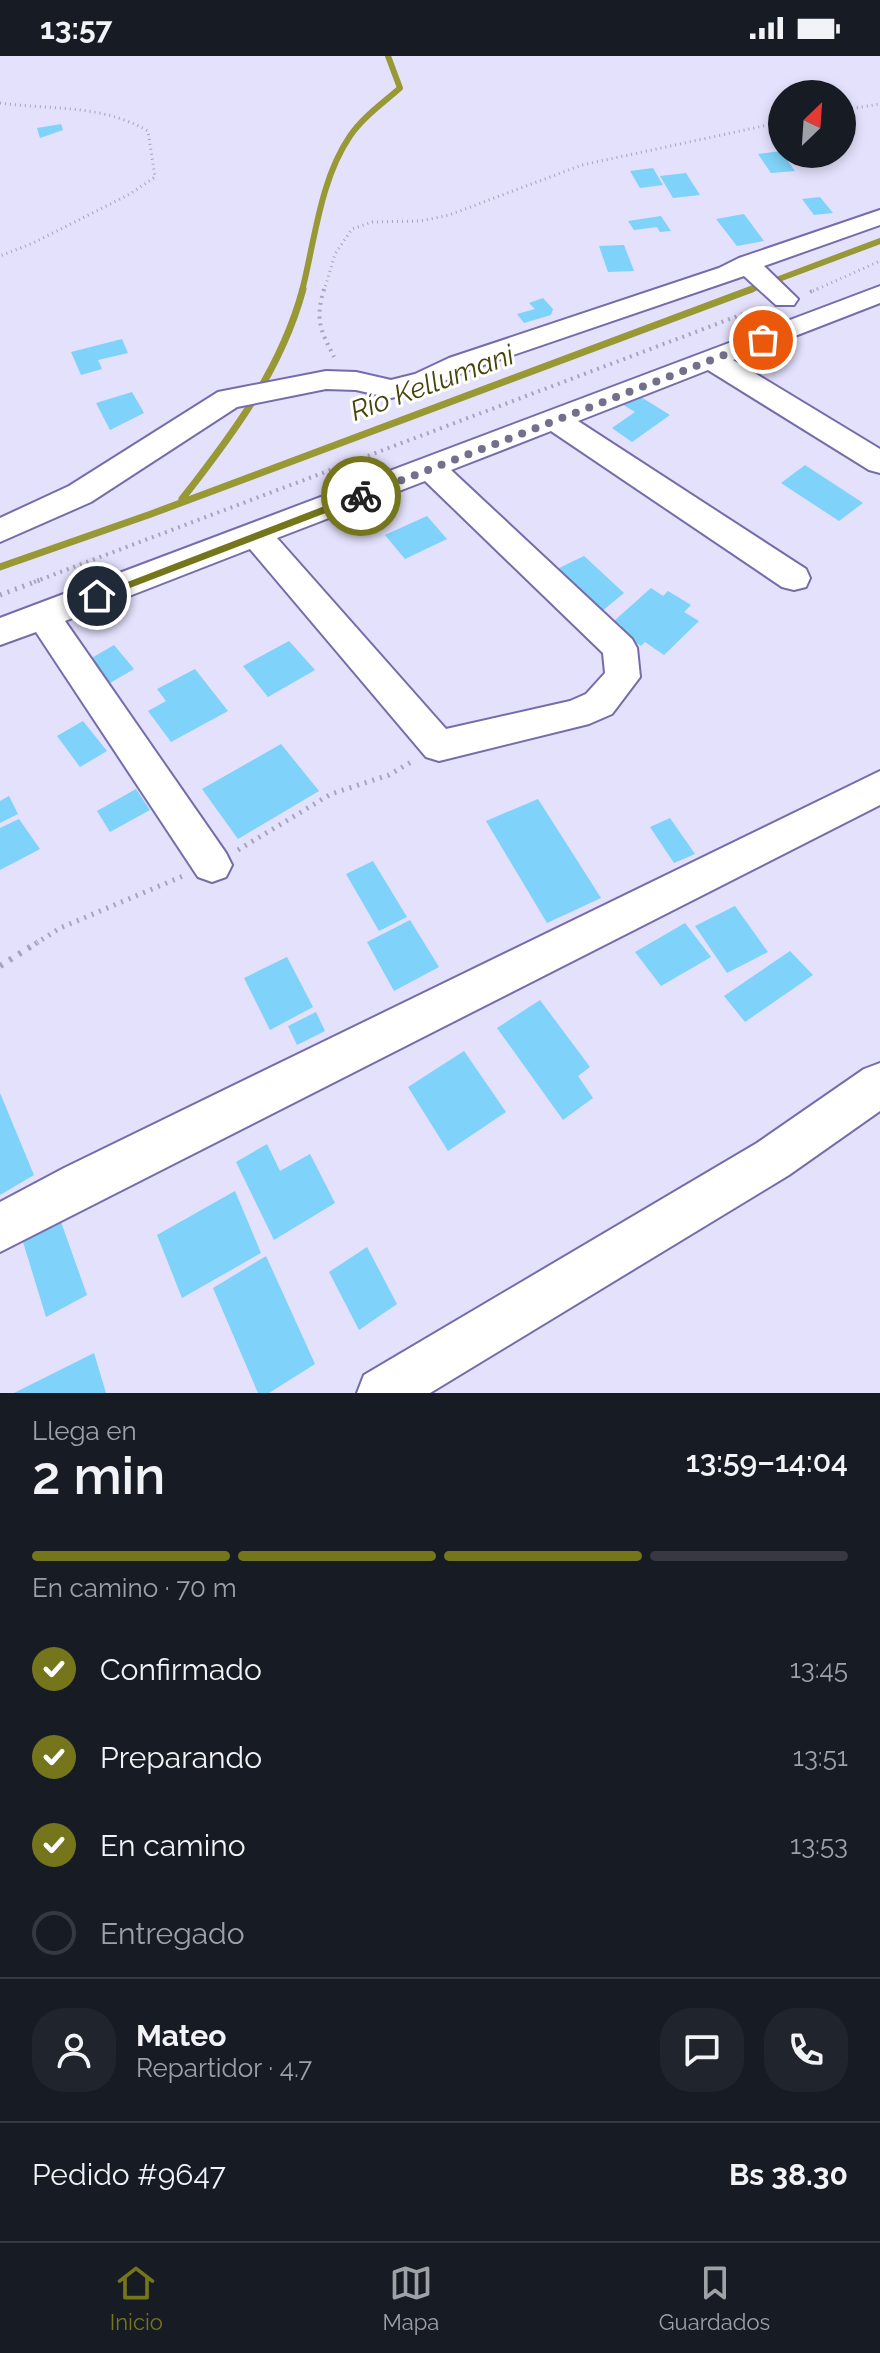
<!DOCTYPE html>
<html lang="es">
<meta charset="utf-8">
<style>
body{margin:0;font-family:Raleway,sans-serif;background:#20242c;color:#f1f3f6;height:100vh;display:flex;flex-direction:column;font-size:30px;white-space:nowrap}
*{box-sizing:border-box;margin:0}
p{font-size:26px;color:#9ea1a6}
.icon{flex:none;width:44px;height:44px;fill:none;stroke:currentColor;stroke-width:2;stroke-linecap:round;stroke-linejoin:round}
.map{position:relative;height:1337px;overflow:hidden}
.sheet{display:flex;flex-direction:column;background:#171b24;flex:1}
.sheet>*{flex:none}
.needle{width:52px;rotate:25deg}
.controls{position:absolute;left:768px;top:24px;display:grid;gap:16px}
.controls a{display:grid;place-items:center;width:88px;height:88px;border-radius:50%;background:#171b24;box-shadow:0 4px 12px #0003;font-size:40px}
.pin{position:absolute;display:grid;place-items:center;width:68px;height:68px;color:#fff;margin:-34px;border:4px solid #fff;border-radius:50%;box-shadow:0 2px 8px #0007}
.courier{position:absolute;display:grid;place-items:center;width:80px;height:80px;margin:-40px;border:6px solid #75761c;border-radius:50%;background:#fff;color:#222;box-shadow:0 2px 10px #0007}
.overview em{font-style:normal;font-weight:600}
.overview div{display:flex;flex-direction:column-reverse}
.overview{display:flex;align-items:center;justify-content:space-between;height:136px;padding:0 32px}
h1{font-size:52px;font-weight:600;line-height:60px}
.bar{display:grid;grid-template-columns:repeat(4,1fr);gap:12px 8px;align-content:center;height:96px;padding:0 32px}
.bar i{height:10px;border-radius:6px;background:#363941}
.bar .current{background:#75761c}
.bar p{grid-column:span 4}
.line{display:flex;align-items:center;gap:20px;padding:0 32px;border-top:2px solid #363941}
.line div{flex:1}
.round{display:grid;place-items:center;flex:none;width:84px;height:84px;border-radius:32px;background:#20242c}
ol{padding:0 32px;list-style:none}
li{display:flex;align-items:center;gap:24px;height:88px}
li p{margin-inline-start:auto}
li .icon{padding:8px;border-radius:50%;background:#75761c;color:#fff;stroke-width:4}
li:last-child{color:#9ea1a6}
li i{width:44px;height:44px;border:4px solid #363941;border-radius:50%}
.status{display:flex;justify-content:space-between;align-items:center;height:56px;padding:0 40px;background:#171b24;direction:ltr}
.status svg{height:22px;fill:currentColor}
.menu{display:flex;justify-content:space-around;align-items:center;height:112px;border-top:2px solid #363941;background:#171b24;font-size:22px;color:#9ea1a6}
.menu a{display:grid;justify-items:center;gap:4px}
.menu .current{color:#75761c}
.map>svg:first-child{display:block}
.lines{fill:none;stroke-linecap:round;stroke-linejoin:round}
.stream-far1{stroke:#989835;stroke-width:6}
.stream{stroke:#989835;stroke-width:7}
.building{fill:#7fd2f9}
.minor-casing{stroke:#766caa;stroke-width:4}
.path-far3{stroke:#a7a4bf;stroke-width:3;stroke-dasharray:1 4;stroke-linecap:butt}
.path-far2{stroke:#a7a4bf;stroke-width:4;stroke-dasharray:2 5;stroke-linecap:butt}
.path-far1{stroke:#a7a4bf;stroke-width:5;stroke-dasharray:2 6;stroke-linecap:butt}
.path{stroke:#a7a4bf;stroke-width:6;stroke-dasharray:3 8;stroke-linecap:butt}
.minor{fill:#fff;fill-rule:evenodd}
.route{fill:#75761c}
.done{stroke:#73708b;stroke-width:8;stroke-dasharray:0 14.4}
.labels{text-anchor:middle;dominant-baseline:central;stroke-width:6;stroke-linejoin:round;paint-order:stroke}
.water-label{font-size:28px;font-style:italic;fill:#454509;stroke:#fff}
</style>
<div class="status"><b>13:57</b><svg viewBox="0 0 49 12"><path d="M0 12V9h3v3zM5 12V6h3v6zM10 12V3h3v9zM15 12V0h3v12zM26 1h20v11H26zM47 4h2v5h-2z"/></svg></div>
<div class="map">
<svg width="880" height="1337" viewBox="0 0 880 1337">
<rect width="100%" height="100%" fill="#e3e1fc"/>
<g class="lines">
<path class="stream-far1" d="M302,235C315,184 320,124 350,80C363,61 383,47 400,32L388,0
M747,235L880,185"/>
<path class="stream" d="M182,443C233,378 281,314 303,233
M0,511L151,458L752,233"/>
</g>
<path class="building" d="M61,68L63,74L40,82L37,72Z
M781,95L795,115L771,117L758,98Z
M653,112L663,129L640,132L630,115Z
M686,117L700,139L673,142L660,120Z
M820,141L833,157L814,159L802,143Z
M744,158L764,185L737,190L716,163Z
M661,160L671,175L660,176L657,171L634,174L628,165Z
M624,189L634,215L608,216L599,190Z
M543,242L553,253L551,259L524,267L517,258L535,253L529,247Z
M122,283L128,297L98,304L102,313L81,319L71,296Z
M132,336L144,357L110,374L96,347Z
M636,338L670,359L632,386L612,372L635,356L622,348Z
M805,409L863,447L839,465L781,427Z
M427,460L447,483L405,503L385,479Z
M584,500L624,537L601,556L553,515Z
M651,532L663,540L668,535L691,549L684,556L699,565L664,599L645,586L641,590L617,574L622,570L614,565Z
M289,585L315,614L268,641L243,610Z
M114,589L134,613L110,627L90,603Z
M195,613L228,655L171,686L148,655L166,645L157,633Z
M83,665L107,695L80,711L57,680Z
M281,688L319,735L238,783L202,733Z
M136,733L150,754L110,776L97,755Z
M9,740L18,758L0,767V745Z
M538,743L601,842L547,867L486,765Z
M670,762L695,798L674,807L650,771Z
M19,763L40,793L0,814V772Z
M373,805L407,861L379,875L346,818Z
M735,850L768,896L727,917L695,870Z
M410,864L439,911L394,935L367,886Z
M685,867L711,901L661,930L635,896Z
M790,895L813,919L745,966L724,940Z
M287,901L313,951L270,974L244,922Z
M540,944L590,1011L578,1020L593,1042L563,1064L497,972Z
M316,956L325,975L297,989L288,970Z
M464,995L506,1056L448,1095L408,1031Z
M0,1037L34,1119L0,1139Z
M267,1088L280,1115L310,1098L335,1147L274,1184L236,1106Z
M235,1135L261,1197L182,1242L157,1179Z
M61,1166L87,1239L46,1261L23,1186Z
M367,1191L397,1248L359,1274L329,1216Z
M266,1200L315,1308L269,1337H258L213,1232Z
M94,1297L106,1337H14Z"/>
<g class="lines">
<defs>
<path id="minor" d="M880,154V169L764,210L798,243L794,249H776L744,220L469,314L424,334L391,342L356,334L326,333L237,351L91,446L0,486V462L69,430L218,336L326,315L356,316L391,324L415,318L449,302L719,212L739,202Z
M880,230V247L733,304L880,393V417L869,414L708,314L578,365L806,513L810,522L806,531L794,534L782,531L551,375L451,414L632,583L637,592L640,621L612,658L589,668L439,705L426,701L250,493L65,565L226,797L232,809L226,821L212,826L198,821L36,576L0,589V562ZM425,425L603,597L605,617L586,638L570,645L446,673L277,482Z
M880,715V749L0,1196V1146L64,1112Z
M880,1007V1055L789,1119L430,1337H357L364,1319L757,1087L864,1013Z"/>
</defs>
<use href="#minor" class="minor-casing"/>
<path class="path-far3" d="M0,47C51,54 102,48 148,75L155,121L130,138L33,187L0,200
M842,54L880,48
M324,235L335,198L352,173L372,166L421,165L449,159L582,109L782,66
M813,235L880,205"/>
<path class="path-far2" d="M324,233C315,264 320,273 334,301
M810,236L817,233
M34,526L759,252"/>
<path class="path-far1" d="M0,539L40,524
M238,794L331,738L389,719L411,706
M35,888L60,872L183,820"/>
<path class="path" d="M0,910L38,886"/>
<use href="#minor" class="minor"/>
</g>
<path class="route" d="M361,436L365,437V442L101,543L97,545L91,540Z"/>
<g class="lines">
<path class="done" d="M361,440L763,284"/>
</g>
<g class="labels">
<g class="water-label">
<text transform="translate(432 327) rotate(-20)">Río Kellumani</text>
</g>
</g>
</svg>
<div class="controls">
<a><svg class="needle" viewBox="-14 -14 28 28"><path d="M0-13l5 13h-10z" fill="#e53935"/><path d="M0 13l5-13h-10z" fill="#9ea1a6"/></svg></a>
</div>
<div class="pin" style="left:763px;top:284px;background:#ea580c"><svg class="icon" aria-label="bag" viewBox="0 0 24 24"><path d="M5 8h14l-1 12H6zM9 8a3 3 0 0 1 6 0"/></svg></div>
<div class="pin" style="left:97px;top:540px;background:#1f2937"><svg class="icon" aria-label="home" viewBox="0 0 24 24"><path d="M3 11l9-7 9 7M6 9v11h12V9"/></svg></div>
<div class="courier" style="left:361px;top:440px"><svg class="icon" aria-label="bike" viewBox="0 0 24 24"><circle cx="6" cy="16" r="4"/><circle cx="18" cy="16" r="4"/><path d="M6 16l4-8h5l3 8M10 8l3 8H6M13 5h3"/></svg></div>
</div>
<section class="sheet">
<div class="overview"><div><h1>2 min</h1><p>Llega en</p></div><em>13:59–14:04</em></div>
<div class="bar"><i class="current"></i><i class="current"></i><i class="current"></i><i></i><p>En camino · 70 m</p></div>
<ol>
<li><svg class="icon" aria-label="check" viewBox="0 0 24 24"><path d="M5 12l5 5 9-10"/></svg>Confirmado<p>13:45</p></li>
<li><svg class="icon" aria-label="check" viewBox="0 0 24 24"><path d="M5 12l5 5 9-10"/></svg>Preparando<p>13:51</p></li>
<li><svg class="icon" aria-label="check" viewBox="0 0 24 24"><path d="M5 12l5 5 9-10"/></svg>En camino<p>13:53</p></li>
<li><i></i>Entregado</li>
</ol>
<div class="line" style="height:144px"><a class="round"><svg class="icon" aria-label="person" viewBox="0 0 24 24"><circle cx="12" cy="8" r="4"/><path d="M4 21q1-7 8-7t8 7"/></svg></a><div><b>Mateo</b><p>Repartidor · 4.7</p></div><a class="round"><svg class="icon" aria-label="chat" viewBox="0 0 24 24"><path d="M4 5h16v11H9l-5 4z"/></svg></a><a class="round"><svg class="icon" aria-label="phone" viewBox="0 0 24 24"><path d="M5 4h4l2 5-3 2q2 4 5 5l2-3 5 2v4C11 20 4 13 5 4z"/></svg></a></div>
<div class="line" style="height:104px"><div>Pedido #9647</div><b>Bs 38.30</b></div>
</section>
<nav class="menu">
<a class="current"><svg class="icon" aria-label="home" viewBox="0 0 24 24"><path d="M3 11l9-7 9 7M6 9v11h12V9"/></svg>Inicio</a>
<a><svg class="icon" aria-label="map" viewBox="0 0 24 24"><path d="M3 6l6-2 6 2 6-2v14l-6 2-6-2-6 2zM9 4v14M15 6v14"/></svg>Mapa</a>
<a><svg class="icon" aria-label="saved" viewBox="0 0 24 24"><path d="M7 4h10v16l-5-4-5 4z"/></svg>Guardados</a>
</nav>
